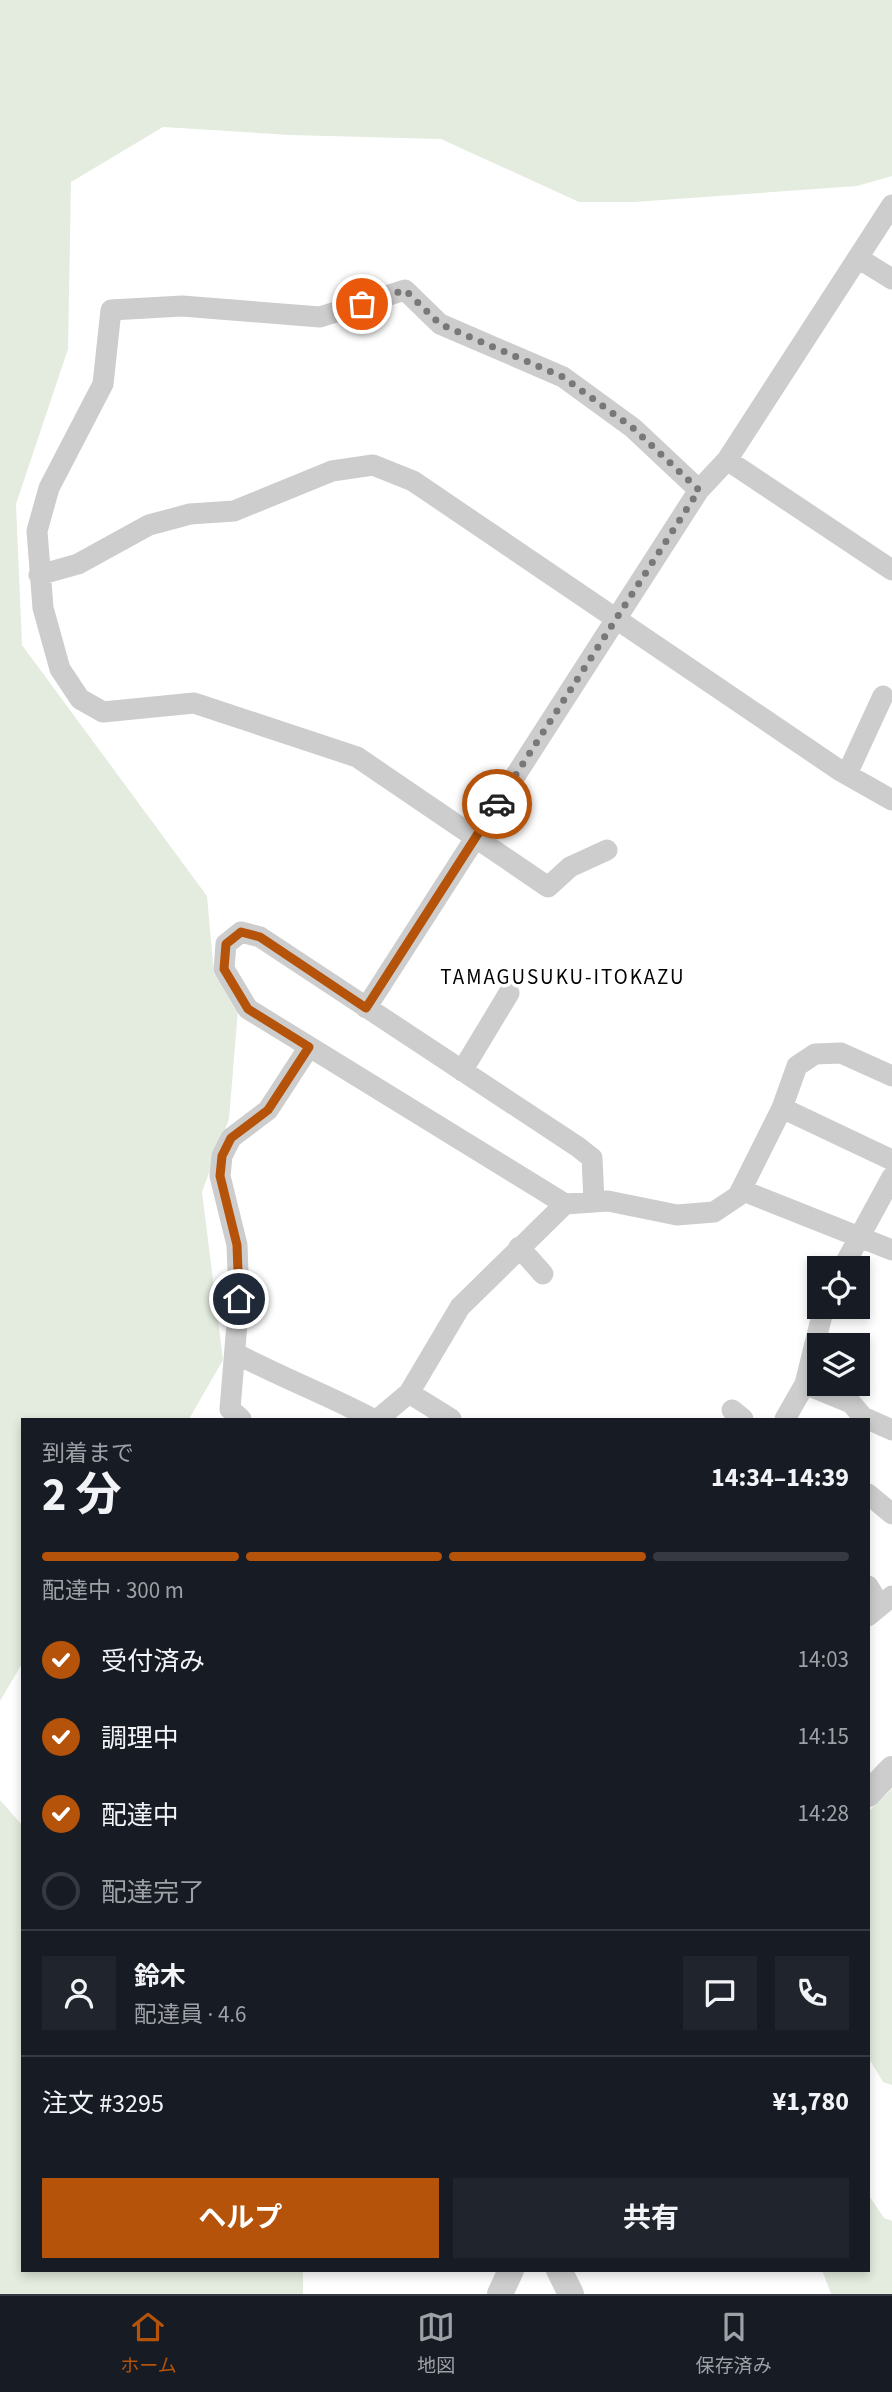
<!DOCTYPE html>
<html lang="ja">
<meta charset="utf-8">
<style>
body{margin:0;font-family:"Source Sans 3","Noto Sans JP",sans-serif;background:#20242c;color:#f1f3f6;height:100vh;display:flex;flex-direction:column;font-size:26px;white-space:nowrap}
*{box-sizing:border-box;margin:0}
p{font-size:23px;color:#9ea1a6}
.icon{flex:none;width:38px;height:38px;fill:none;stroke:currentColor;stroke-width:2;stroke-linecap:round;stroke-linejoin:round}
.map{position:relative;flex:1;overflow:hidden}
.side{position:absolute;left:21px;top:1418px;width:849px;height:854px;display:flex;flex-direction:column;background:#171b24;border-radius:0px;box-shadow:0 4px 10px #0003}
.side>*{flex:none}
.tools{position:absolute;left:807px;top:1256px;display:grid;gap:14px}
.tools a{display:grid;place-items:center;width:63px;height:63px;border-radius:0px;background:#171b24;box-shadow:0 4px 10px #0003;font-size:35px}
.pin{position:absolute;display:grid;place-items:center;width:60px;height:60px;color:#fff;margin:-30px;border:4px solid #fff;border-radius:50%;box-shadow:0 2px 7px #0007}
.courier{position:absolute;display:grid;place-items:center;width:70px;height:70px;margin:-35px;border:5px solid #b45309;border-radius:50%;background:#fff;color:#222;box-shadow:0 2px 9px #0007}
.summary em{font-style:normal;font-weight:700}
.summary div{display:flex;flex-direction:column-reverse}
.summary{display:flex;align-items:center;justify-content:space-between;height:119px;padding:0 21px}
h1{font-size:46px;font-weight:700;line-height:52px}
.bar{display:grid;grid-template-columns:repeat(4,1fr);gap:10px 7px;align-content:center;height:84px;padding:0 21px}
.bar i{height:9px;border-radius:5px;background:#363941}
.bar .current{background:#b45309}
.bar p{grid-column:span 4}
.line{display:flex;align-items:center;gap:18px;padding:0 21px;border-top:2px solid #363941}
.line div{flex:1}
.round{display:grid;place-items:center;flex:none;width:74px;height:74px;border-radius:0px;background:#20242c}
ol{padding:0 21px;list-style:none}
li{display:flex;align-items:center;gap:21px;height:77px}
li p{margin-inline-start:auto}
li .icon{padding:7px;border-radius:50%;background:#b45309;color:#fff;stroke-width:4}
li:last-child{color:#9ea1a6}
li i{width:38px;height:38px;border:4px solid #363941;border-radius:50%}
.button{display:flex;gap:14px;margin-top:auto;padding:14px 21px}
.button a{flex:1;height:80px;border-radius:0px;background:#b45309;color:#fff;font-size:28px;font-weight:700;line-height:80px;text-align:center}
.button a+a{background:#20242c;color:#f1f3f6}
.tab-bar{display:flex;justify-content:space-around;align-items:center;height:98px;border-top:2px solid #363941;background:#171b24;font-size:19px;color:#9ea1a6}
.tab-bar a{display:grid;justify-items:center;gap:4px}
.tab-bar .current{color:#b45309}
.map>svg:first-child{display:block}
.green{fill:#e3ecdf}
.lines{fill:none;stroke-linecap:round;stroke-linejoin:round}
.minor{stroke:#cdcdcd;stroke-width:21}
.tertiary{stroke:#cdcdcd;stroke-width:26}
.done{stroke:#787878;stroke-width:7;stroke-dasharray:0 12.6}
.route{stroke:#b45309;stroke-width:9}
.labels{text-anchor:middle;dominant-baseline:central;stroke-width:7;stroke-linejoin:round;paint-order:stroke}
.quarter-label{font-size:21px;letter-spacing:2px;fill:#000;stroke:#fff}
</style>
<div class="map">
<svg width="892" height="2294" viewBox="0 0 892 2294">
<rect width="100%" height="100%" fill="#fff"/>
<path class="green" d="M0,0H892V176L857,186L634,202H579L441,139L290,135L163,127L71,182L68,349L16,504L22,645L207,896L214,974L238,1010L229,1119L202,1192L223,1360L189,1419H23V1662L0,1701Z
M892,1789V2085L883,2082L868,2057V1812Z
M0,1800L23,1826V2270H303V2294H0Z
M868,2194L884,2218L892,2221V2294H831L822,2270H868Z"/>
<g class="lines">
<path class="minor" d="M858,258L892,279
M727,460L892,570
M39,575L78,564L149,525L190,514L234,511L332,471L373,465L413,481L839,770L892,800
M847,774L883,696
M607,850L570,867L548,887L357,757L194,703L103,712L80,699L60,669L43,608L37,531L49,488L103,384L111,310L182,306L320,317L405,290L440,324L563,377L633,428L699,490
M366,1008L699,490L727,460L892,205
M462,1071L509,993
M782,1108L892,1160
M741,1190L892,1250
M594,1202L592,1158L578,1147L260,937L241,932L226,944L224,969L248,1009L565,1204L608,1201L677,1215L714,1212L738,1196L782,1108L797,1066L815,1054L841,1053L892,1076
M519,1247L543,1274
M842,1269L892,1177
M235,1353C280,1377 328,1395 373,1419
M805,1384L851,1403L863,1417L892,1430
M409,1393L451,1419
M732,1410L743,1419
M241,1419L230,1409L239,1299L237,1245L220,1176L222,1156L231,1138L268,1110L309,1047
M378,1419L409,1393L460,1307L565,1204
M785,1419L805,1384L824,1307
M868,1494L892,1514
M868,1586L880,1606
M868,1616L892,1596"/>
<path class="tertiary" d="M868,1794L892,1769
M559,2270L571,2294
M500,2294L511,2270"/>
</g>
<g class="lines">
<path class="done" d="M362,304L405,290L440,324L563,377L633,428L699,490L497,804"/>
<path class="route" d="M239,1299L237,1245L220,1176L222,1156L231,1138L268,1110L309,1047L248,1009L224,969L226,944L241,932L260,937L366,1008L497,804"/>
</g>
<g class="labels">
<g class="quarter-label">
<text x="563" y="977">TAMAGUSUKU-ITOKAZU</text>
</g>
</g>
</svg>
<div class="tools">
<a><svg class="icon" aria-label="locate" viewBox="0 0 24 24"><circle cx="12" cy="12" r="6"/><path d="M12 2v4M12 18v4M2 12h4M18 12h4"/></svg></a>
<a><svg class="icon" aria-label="layers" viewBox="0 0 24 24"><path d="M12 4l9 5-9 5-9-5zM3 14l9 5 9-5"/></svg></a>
</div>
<div class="pin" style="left:362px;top:304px;background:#ea580c"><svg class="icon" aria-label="bag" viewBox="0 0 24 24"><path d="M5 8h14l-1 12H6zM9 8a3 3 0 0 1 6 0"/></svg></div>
<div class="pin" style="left:239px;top:1299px;background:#1f2937"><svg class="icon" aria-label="home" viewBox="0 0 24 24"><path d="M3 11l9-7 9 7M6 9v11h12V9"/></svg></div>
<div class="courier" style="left:497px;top:804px"><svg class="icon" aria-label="car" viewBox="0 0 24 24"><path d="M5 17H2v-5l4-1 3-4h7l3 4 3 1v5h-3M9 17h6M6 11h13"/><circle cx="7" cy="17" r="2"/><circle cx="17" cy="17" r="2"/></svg></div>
<section class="side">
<div class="summary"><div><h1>2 分</h1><p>到着まで</p></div><em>14:34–14:39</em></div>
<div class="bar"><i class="current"></i><i class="current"></i><i class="current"></i><i></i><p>配達中 · 300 m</p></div>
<ol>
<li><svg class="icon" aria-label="check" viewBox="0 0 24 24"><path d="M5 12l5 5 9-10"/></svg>受付済み<p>14:03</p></li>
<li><svg class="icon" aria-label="check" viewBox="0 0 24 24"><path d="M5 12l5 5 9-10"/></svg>調理中<p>14:15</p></li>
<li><svg class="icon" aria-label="check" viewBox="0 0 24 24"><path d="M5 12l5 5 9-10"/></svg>配達中<p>14:28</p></li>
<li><i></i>配達完了</li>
</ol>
<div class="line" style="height:126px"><a class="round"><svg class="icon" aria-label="person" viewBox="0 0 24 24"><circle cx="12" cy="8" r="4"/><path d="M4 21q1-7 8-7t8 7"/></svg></a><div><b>鈴木</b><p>配達員 · 4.6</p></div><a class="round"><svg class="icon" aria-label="chat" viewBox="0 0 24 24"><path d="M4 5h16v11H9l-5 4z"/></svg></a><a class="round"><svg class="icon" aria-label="phone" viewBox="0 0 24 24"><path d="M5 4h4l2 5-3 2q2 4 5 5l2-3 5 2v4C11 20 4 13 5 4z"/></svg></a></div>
<div class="line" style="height:91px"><div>注文 #3295</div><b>¥1,780</b></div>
<div class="button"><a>ヘルプ</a><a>共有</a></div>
</section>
</div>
<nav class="tab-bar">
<a class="current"><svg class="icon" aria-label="home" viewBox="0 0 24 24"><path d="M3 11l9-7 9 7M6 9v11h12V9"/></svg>ホーム</a>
<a><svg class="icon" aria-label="map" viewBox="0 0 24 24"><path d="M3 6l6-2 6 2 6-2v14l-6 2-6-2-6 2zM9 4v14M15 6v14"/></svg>地図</a>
<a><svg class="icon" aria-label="saved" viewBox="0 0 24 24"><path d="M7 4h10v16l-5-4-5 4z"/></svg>保存済み</a>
</nav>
